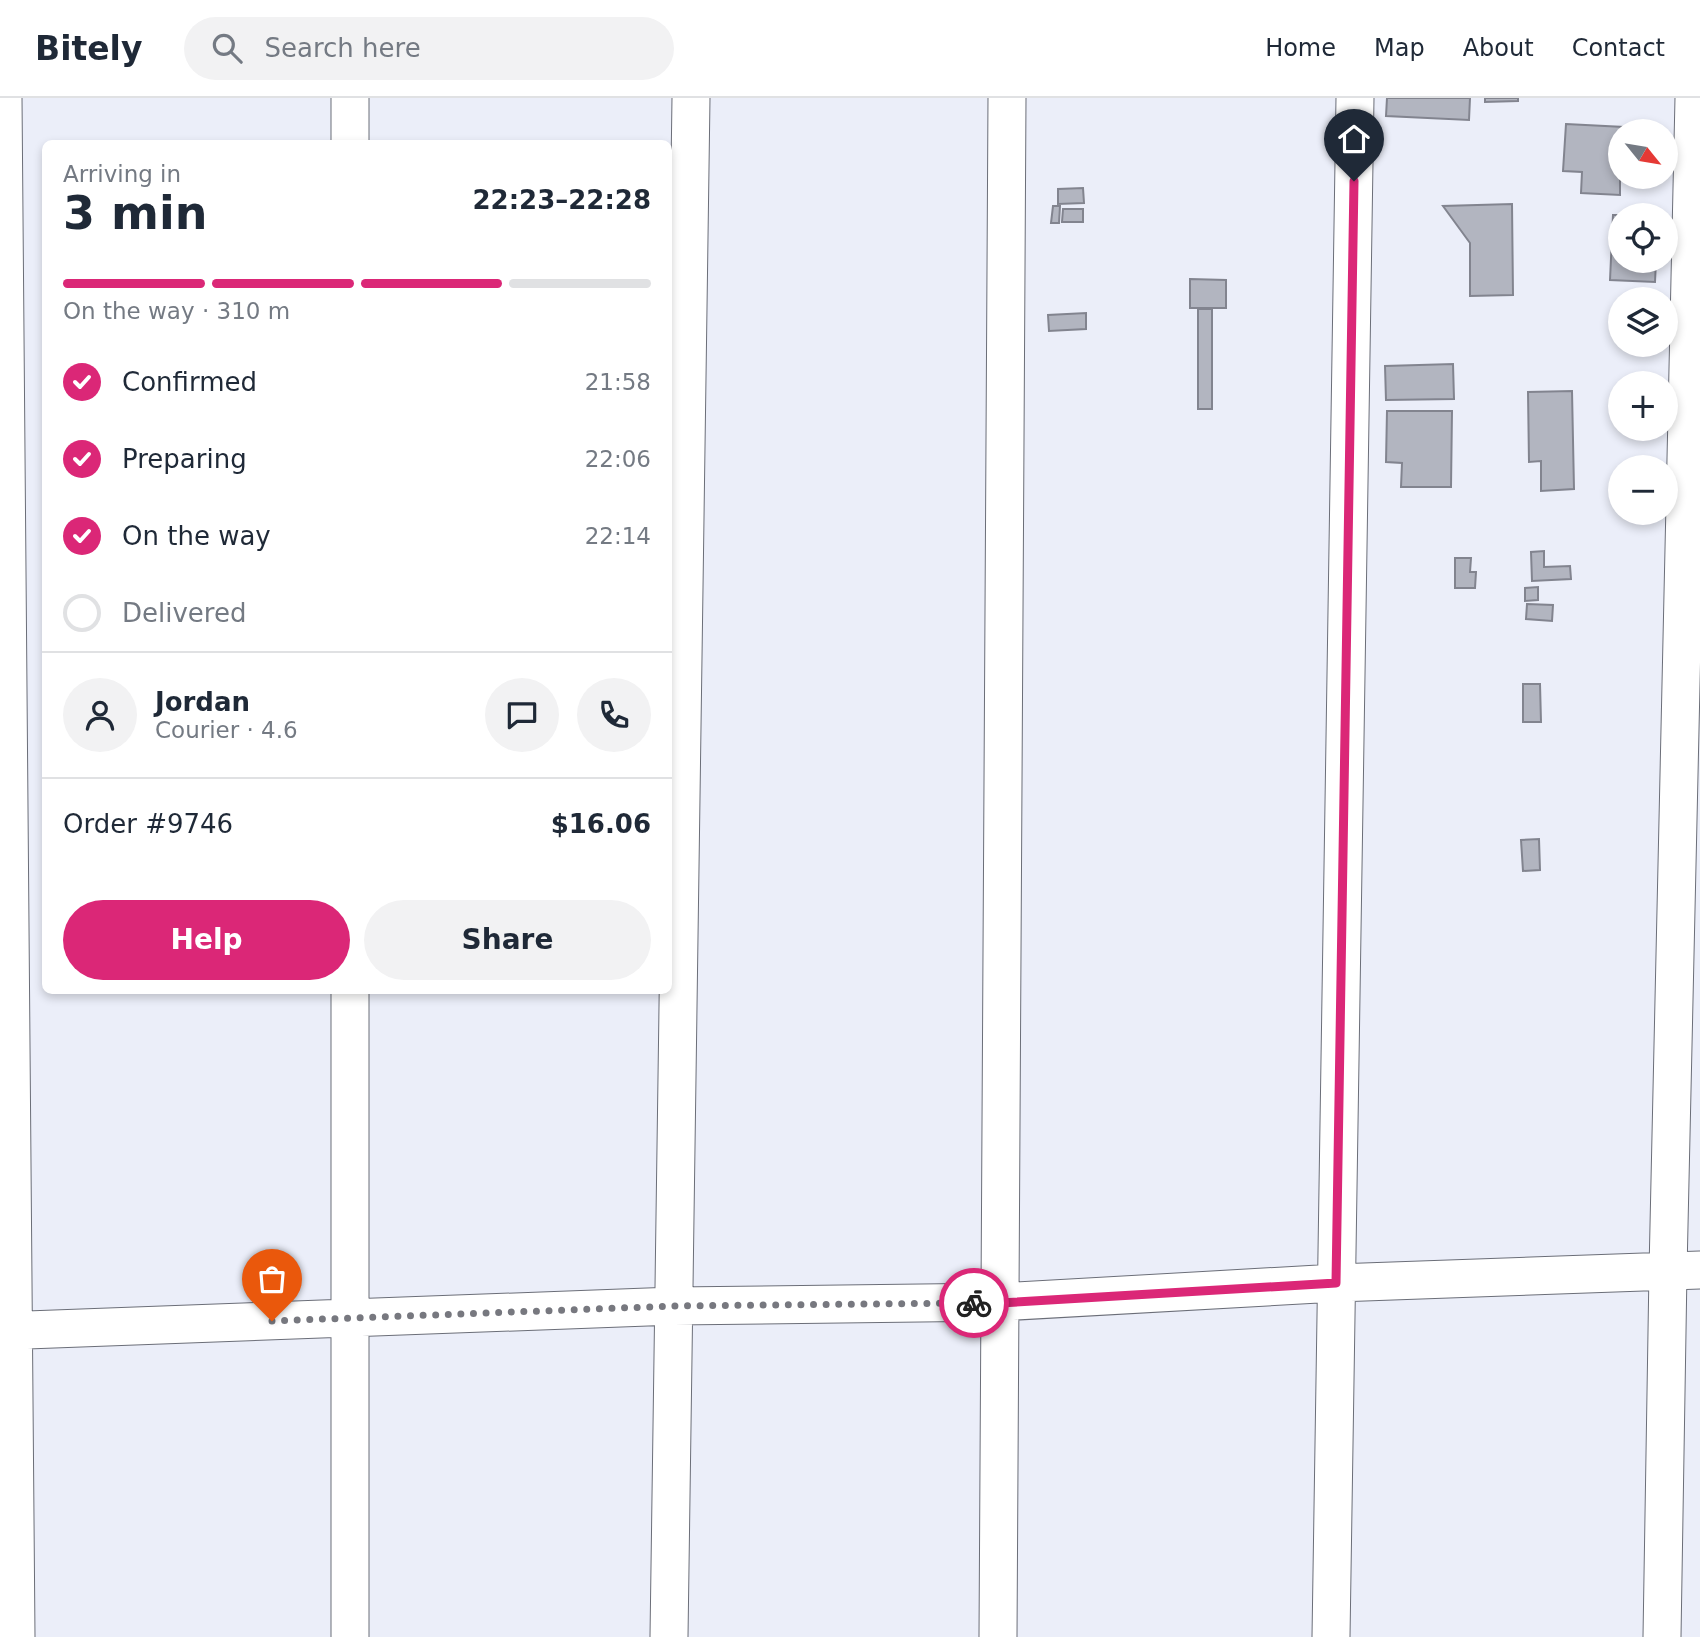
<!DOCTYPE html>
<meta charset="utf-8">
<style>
body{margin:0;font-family:"DejaVu Sans",sans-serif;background:#f2f2f3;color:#1f2937;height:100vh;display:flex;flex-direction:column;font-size:26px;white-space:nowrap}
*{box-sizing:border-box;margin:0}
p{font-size:23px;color:#747a83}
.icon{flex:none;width:38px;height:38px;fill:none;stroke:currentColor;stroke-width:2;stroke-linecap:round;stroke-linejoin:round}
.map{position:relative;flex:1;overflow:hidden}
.panel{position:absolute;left:42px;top:42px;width:630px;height:854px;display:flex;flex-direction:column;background:#fff;border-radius:10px;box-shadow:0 4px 10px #0003}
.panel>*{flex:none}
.needle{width:46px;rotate:120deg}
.controls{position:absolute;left:1608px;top:21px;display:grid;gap:14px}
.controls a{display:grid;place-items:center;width:70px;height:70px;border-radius:50%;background:#fff;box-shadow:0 4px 10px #0003;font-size:35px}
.pin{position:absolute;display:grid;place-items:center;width:60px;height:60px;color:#fff;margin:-72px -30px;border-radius:50% 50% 50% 0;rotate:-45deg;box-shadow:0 0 7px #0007}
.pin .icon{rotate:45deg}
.courier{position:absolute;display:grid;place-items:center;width:70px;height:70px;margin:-35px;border:5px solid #db2777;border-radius:50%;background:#fff;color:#222;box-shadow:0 2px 9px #0007}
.overview em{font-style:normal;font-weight:800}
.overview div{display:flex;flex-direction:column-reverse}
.overview{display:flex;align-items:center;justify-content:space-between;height:119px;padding:0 21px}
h1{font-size:46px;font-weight:800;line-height:52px}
.bar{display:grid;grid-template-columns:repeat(4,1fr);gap:10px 7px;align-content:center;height:84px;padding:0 21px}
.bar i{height:9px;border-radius:5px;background:#e0e1e3}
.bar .selected{background:#db2777}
.bar p{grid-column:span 4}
.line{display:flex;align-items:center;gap:18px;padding:0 21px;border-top:2px solid #e0e1e3}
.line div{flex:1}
.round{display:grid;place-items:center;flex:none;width:74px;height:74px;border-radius:37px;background:#f2f2f3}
ol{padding:0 21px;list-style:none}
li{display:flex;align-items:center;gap:21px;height:77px}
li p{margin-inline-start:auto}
li .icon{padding:7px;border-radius:50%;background:#db2777;color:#fff;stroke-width:4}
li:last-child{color:#747a83}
li i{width:38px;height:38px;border:4px solid #e0e1e3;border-radius:50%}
.cta{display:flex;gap:14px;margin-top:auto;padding:14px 21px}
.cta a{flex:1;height:80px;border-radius:42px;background:#db2777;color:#fff;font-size:28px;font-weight:800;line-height:80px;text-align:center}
.cta a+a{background:#f2f2f3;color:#1f2937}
header{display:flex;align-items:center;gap:42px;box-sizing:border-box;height:98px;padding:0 35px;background:#fff;border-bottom:2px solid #e0e1e3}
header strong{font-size:33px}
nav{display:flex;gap:38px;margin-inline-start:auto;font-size:24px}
.search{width:490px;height:63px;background:#f2f2f3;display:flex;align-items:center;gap:18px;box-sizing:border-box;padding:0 24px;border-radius:38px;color:#747a83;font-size:26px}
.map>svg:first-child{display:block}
.building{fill:#b2b5c0;stroke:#82848f;stroke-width:2}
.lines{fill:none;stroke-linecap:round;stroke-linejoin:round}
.street-casing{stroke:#6b6e78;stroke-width:39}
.street{stroke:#fff;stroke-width:37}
.done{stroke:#77787f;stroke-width:7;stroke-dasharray:0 12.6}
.route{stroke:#db2777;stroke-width:9}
</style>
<header>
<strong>Bitely</strong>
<div class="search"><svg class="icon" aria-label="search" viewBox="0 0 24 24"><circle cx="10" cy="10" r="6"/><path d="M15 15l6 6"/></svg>Search here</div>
<nav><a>Home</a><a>Map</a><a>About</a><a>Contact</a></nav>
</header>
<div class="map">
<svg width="1700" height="1539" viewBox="0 0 1700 1539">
<rect width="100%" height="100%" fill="#ebeef9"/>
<path class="building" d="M1387,0H1470L1469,22L1386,18Z
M1485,0H1518V3L1485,4Z
M1566,26L1624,29V33H1620V97L1581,95L1582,74L1563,73Z
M1083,90L1084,105L1058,106V91Z
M1512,106L1513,197L1470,198V145L1443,108Z
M1053,108H1060L1059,125H1051Z
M1063,111H1083V124H1062Z
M1613,117H1624H1620V163H1656L1655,184L1610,182Z
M1190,181L1226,182V210H1190Z
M1198,211H1212V311H1198Z
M1086,215V231L1049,233L1048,217Z
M1453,266L1454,301L1386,302L1385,268Z
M1572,293L1574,391L1541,393V363L1529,364L1528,294Z
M1387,313H1452L1451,389H1401L1402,365L1386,364Z
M1544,453V469L1570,468L1571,481L1532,483L1531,454Z
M1455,460H1471L1470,474H1476L1475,490H1455Z
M1538,489V502L1525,503V490Z
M1527,506L1553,507L1552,523L1526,521Z
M1523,586H1540L1541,624H1523Z
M1539,741L1540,772L1523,773L1521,742Z"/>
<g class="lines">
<defs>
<path id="street" d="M3,0L16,1539
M350,0V46
M350,892V1539
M0,1233L674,1208L1000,1204L1336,1185L1700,1172
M669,1539L691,0
M998,1539L1007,0
M1331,1539L1355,0
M1662,1539L1668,1173L1694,0"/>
</defs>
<use href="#street" class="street-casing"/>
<use href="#street" class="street"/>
</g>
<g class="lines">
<path class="done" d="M272,1223L674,1208L974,1205"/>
<path class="route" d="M974,1205H1000L1336,1185L1354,83"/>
</g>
</svg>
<div class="controls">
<a><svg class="needle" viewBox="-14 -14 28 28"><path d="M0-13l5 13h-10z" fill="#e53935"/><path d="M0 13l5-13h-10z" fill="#747a83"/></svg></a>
<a><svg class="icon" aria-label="locate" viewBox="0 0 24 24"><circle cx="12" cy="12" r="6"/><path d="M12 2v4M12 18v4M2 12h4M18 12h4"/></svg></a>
<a><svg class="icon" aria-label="layers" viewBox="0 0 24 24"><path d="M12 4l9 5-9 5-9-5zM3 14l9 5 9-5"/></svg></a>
<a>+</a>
<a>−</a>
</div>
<div class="pin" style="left:272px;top:1223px;background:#ea580c"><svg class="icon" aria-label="bag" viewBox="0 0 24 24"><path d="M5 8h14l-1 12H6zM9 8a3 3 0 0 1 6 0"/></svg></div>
<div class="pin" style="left:1354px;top:83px;background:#1f2937"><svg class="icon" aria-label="home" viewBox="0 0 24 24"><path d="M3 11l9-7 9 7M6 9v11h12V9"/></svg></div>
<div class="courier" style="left:974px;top:1205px"><svg class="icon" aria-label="bike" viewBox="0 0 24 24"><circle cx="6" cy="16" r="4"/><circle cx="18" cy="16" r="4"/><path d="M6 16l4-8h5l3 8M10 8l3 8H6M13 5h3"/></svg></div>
<section class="panel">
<div class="overview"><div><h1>3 min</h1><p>Arriving in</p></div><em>22:23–22:28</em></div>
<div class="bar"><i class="selected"></i><i class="selected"></i><i class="selected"></i><i></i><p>On the way · 310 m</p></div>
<ol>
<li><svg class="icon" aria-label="check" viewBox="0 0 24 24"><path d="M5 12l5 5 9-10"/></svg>Confirmed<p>21:58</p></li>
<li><svg class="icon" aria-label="check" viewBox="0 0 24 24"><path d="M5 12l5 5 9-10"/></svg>Preparing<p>22:06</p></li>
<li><svg class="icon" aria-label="check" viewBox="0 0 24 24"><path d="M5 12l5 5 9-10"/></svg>On the way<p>22:14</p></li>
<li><i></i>Delivered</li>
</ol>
<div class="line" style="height:126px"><a class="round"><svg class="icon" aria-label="person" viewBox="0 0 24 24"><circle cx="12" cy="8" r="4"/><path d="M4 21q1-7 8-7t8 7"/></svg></a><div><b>Jordan</b><p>Courier · 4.6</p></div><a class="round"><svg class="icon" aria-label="chat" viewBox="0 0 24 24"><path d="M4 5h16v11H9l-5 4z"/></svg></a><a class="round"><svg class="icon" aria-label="phone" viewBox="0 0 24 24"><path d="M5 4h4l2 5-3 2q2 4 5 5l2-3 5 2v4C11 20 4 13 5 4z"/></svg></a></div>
<div class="line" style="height:91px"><div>Order #9746</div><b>$16.06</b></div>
<div class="cta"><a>Help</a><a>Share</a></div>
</section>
</div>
